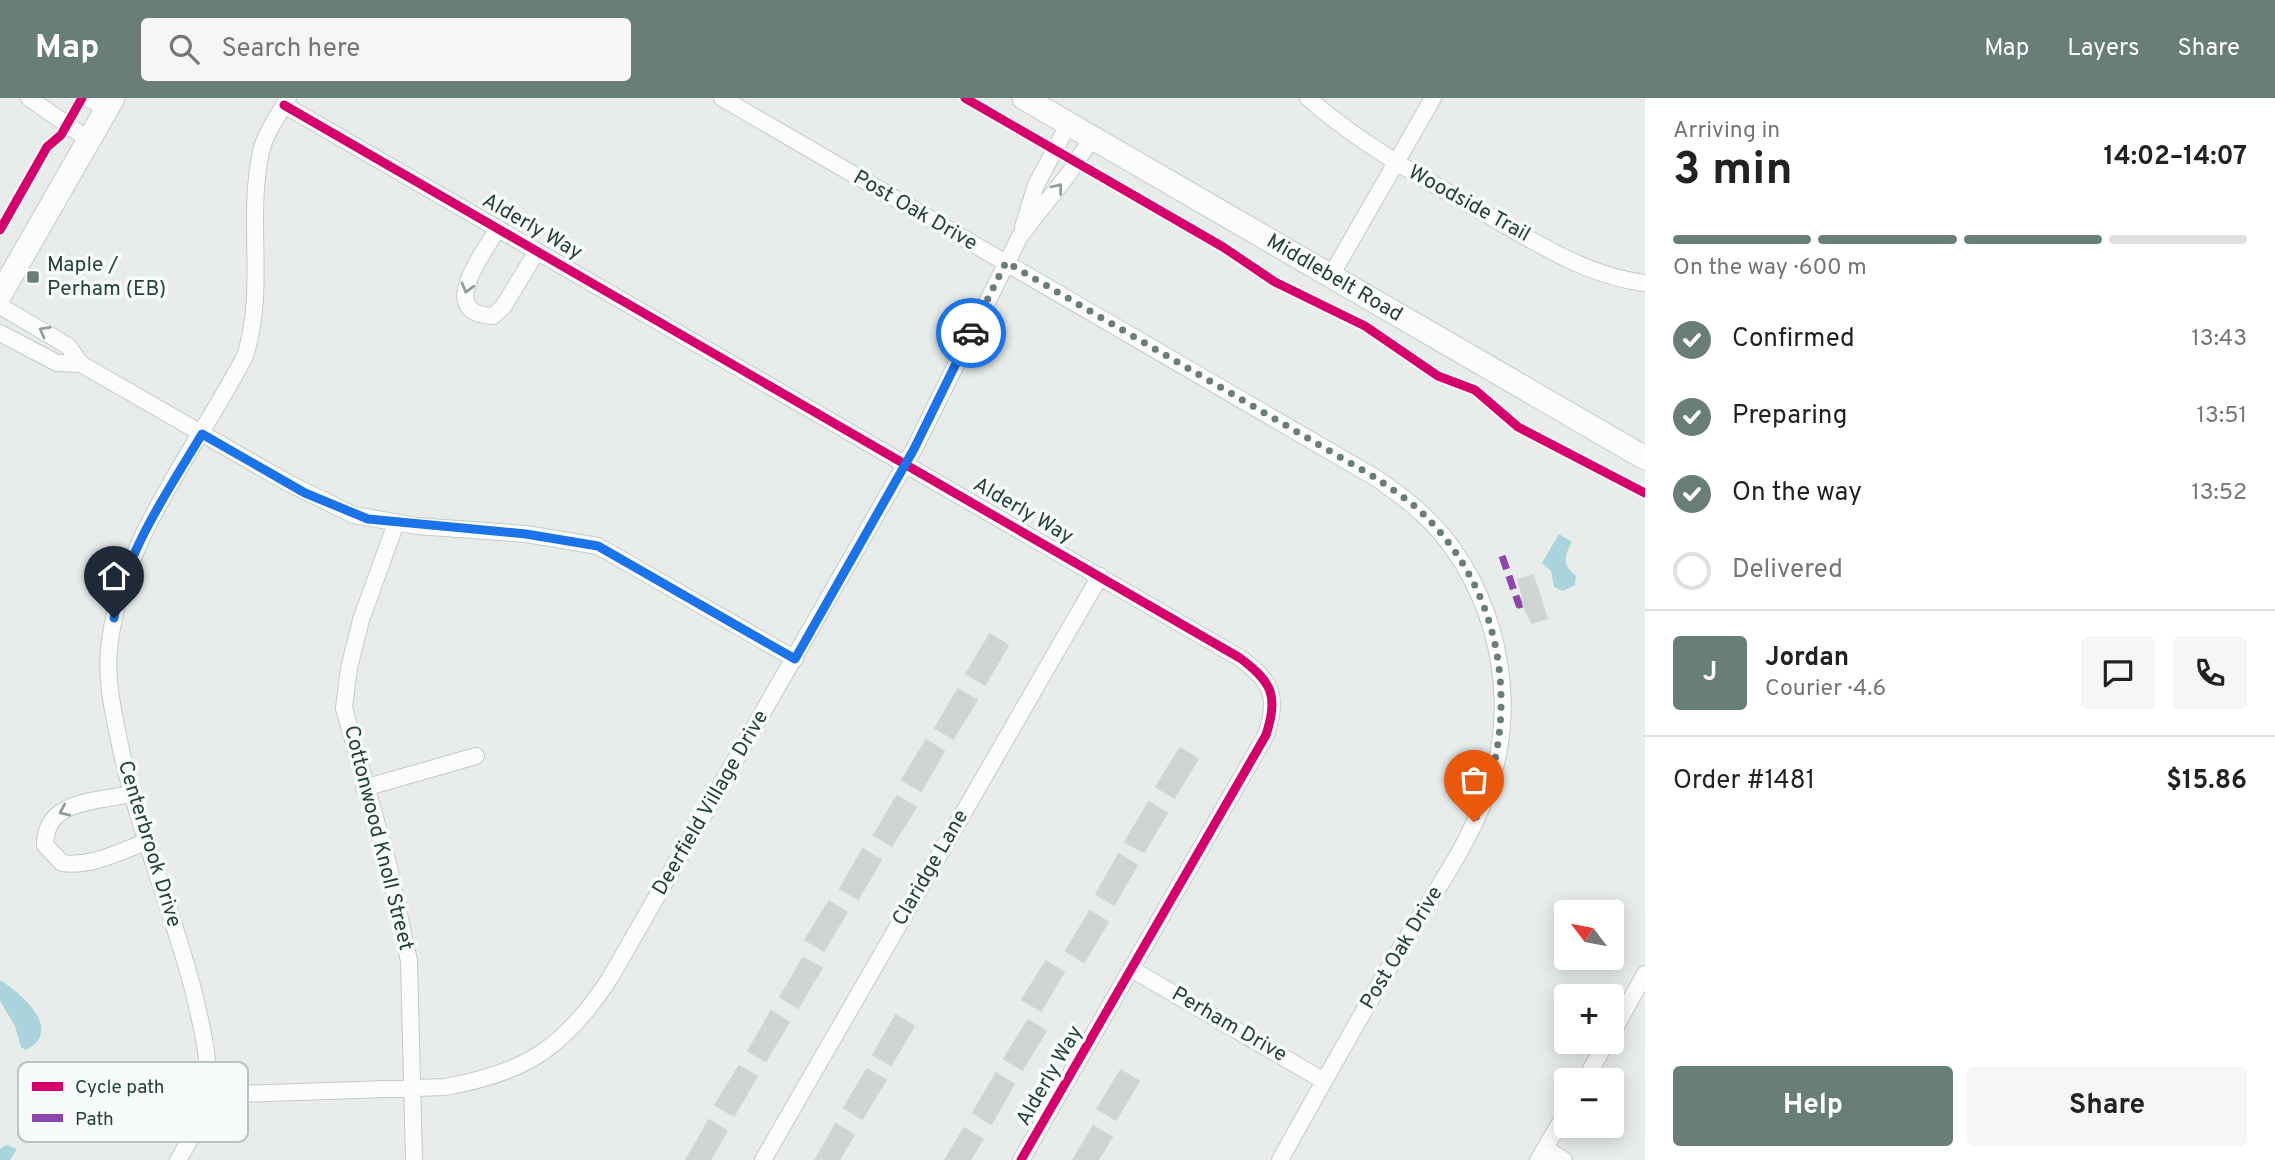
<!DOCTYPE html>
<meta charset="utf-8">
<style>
body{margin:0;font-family:Overpass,sans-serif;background:#f6f6f6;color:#222;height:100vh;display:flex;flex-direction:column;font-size:26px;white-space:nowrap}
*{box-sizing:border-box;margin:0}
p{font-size:23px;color:#767676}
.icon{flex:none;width:38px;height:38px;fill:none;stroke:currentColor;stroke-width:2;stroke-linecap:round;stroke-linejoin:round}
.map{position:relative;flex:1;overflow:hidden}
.details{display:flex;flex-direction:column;background:#fff;width:630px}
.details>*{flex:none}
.needle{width:46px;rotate:302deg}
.tools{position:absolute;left:1554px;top:802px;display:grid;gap:14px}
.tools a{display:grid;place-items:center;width:70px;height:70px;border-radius:7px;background:#fff;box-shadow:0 4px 18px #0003;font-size:35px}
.pin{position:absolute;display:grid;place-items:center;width:60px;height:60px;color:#fff;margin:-72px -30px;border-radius:50% 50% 50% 0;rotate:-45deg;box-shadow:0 0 7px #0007}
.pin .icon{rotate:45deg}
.courier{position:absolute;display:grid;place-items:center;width:70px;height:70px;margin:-35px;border:5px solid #1a73e8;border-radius:50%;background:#fff;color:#222;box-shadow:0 2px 9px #0007}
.overview em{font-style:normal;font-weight:700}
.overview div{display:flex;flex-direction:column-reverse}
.overview{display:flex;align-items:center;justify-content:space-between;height:119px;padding:0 28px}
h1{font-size:46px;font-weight:700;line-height:52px}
.bar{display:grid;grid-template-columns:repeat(4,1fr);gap:10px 7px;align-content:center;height:84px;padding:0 28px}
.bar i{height:9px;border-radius:5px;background:#e0e0e0}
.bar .on{background:#697e78}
.bar p{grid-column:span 4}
.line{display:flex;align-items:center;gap:18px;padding:0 28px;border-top:2px solid #e0e0e0}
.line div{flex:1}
.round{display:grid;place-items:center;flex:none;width:74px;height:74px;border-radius:7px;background:#f6f6f6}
ol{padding:0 28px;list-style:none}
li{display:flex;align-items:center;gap:21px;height:77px}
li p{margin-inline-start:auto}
li .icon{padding:7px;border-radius:50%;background:#697e78;color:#fff;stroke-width:4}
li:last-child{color:#767676}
li i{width:38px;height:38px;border:4px solid #e0e0e0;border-radius:50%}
.action{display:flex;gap:14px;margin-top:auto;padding:14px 28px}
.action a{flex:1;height:80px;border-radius:7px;background:#697e78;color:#fff;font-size:28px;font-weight:700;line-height:80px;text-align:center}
.action a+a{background:#f6f6f6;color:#222}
header{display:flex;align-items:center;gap:42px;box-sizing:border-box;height:98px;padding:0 35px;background:#697e78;color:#fff}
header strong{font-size:33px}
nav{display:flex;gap:38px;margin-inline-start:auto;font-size:24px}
.search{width:490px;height:63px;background:#f6f6f6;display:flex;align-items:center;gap:18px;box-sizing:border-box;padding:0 24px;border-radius:7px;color:#767676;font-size:26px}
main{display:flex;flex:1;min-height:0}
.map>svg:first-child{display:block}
.water{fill:#a9d4db}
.building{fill:#cfd4d2;stroke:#d1d6d4;stroke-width:2}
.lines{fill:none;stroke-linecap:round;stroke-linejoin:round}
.street-casing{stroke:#c5cac8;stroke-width:18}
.secondary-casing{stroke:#c3cbc8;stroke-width:25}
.street{stroke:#fcfcfc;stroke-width:16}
.secondary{stroke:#fcfcfc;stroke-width:23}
.quiet{stroke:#8e44ad;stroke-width:7;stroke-dasharray:14 7;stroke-linecap:butt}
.cycleway-casing{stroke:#f7fbf9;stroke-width:13}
.cycleway{stroke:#d6006c;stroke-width:9}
.oneway{stroke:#909f9b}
.done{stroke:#697e78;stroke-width:7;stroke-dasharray:0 12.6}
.route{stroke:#1a73e8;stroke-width:9}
.poi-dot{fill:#697e78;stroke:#f7fbf9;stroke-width:2.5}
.labels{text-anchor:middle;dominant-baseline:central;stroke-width:7;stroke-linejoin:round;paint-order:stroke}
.street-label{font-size:21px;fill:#24423a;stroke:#f7fbf9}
.poi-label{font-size:21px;fill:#24423a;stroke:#f7fbf9;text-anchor:start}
.key{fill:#f7fbf9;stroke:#b8c4c0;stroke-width:2}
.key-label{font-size:19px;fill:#24423a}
</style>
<header>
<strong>Map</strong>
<div class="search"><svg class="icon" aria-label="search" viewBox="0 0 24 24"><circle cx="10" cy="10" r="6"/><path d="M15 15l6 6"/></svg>Search here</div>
<nav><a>Map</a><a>Layers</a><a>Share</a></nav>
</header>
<main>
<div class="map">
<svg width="1645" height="1062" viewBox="0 0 1645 1062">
<rect width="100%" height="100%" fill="#e8edeb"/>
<path class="water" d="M1559,436L1572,444C1564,458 1562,467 1576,478L1575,487L1563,493L1554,489L1551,473L1542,465Z
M0,882C20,894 65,932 26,952L21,949L15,928L0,903Z
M6,1047L17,1051L10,1062H0V1051Z"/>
<path class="building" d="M1533,477L1547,520L1532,525L1520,500L1523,499L1518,482Z
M990,536L1008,547L985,587L966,576Z
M958,591L977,602L953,641L935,630Z
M926,642L944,653L921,693L902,682Z
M1180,650L1198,661L1174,700L1156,689Z
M897,698L916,709L892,748L874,737Z
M1149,704L1167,715L1144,754L1125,744Z
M863,751L881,762L858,801L840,791Z
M1119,756L1137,767L1114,807L1096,796Z
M829,803L847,814L824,853L805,842Z
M1090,813L1108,824L1084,864L1066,853Z
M803,860L822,870L798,910L780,899Z
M1046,863L1064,874L1041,913L1022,902Z
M771,913L789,924L766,963L748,953Z
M896,917L914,928L891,967L873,957Z
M1028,922L1046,933L1022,972L1004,961Z
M739,968L757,978L734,1018L715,1007Z
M867,971L886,982L862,1021L844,1010Z
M1121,972L1139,983L1116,1022L1097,1011Z
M996,975L1014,986L991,1026L973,1015Z
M709,1022L727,1033L710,1062H686Z
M836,1026L854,1037L839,1062H815Z
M1093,1028L1112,1039L1098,1062H1073Z
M964,1030L983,1041L970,1062H945Z"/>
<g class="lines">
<defs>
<path id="street" d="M29,0L89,42
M87,0L107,10
M722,0L1376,380C1390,390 1405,400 1418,412C1489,474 1519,584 1494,673C1477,736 1436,792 1403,846C1361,917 1320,990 1280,1062
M1308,0C1360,46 1419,78 1479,112C1530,141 1585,178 1645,185
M284,7L1240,560C1272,584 1279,598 1266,637L1021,1062
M1023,129L1036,87L1069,25
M498,130C484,155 435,216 493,218L503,209L537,153
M1332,176L1433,0
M0,208L68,248L81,266L288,385L354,417L417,428L526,436L598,448L795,561
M0,235L57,265L81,266
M396,425L361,522L349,570L344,610L389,769L409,863L414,1062
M364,690L476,658
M130,696C95,704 45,702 45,747L62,765C92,769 118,754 146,744
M1133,872L1324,983
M1612,935L1645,876
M1585,982L1607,943
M207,997L445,989C526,975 565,949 610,880L914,351L1020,138L1070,74L1093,38
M1545,1050L1564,1062
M178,1062C190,1042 205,1017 207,994C211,963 201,926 194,895C172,810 137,729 119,642C112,609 105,577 110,543C123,439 198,349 245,258C266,193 247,125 260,59C263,38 278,18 288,0
M763,1062L1100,478
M1538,1062L1566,1015"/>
<g id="secondary">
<path id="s1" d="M1024,0L1645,360"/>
<path d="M0,197L113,0"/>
</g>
</defs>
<use href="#street" class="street-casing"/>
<use href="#secondary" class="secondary-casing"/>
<use href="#street" class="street"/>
<use href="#secondary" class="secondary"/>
<path class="quiet" d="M1502,458L1519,507L1522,506"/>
<defs>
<path id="cycleway" d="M965,0L1223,149L1275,184L1365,228L1438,278L1475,292L1518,329L1645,395
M284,7L1240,560C1272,584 1279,598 1266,637L1021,1062
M0,132L47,49L61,37L82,0"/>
</defs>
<use href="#cycleway" class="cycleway-casing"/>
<use href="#cycleway" class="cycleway"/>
</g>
<defs><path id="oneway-chevron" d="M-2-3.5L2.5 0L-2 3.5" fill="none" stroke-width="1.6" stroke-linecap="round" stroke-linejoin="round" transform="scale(1.75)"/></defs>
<g class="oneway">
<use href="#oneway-chevron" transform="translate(1058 90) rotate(-52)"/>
<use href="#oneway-chevron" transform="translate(467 190) rotate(105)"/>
<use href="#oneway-chevron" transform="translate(44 233) rotate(-150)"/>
<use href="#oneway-chevron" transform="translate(64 713) rotate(156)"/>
</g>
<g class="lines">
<path class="done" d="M971,235L1006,164L1376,380C1390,390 1406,400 1419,412C1506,493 1523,620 1474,724"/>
<path class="route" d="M114,520C126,453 168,393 202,336L305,395L368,421L526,436L598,448L795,561L914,351L971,235"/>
</g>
<rect class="poi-dot" x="26" y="172" width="14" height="14" rx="3.5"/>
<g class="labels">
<g class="street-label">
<text transform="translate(1469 106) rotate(29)">Woodside Trail</text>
<text transform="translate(915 113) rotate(30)">Post Oak Drive</text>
<text transform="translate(532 129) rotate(30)">Alderly Way</text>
<text stroke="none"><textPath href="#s1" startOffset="359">Middlebelt Road</textPath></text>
<text transform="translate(1023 413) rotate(30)">Alderly Way</text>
<text transform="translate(711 705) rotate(-60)">Deerfield Village Drive</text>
<text transform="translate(378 740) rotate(76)">Cottonwood Knoll Street</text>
<text transform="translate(149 746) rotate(73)">Centerbrook Drive</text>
<text transform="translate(931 770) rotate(-60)">Claridge Lane</text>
<text transform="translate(1402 850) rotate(-59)">Post Oak Drive</text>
<text transform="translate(1229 927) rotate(30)">Perham Drive</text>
<text transform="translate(1050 978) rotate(-60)">Alderly Way</text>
</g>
<g class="poi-label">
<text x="47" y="167">Maple /<tspan x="47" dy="24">Perham (EB)</tspan></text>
</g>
</g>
<rect x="18" y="964" width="230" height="80" rx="10" class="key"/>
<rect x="32" y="984" width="31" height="9" fill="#d6006c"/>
<rect x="32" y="1016" width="31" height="8" fill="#8e44ad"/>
<g class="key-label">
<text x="75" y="995">Cycle path</text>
<text x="75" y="1027">Path</text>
</g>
</svg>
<div class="tools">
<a><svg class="needle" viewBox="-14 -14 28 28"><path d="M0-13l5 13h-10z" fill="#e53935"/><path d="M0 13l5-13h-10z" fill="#767676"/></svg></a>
<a>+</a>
<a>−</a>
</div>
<div class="pin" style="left:1474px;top:724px;background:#ea580c"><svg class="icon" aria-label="bag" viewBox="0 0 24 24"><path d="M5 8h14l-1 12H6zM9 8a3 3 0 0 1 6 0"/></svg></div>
<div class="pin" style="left:114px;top:520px;background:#1f2937"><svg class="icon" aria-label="home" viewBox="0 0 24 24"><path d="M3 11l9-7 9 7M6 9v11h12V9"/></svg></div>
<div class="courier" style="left:971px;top:235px"><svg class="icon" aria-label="car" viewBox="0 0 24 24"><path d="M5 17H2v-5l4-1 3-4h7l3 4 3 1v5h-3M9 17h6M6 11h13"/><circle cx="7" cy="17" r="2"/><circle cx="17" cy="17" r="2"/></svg></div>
</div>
<section class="details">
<div class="overview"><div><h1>3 min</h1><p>Arriving in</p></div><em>14:02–14:07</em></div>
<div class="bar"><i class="on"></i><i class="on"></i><i class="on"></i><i></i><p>On the way · 600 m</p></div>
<ol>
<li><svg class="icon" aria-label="check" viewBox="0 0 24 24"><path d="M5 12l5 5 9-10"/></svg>Confirmed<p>13:43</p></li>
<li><svg class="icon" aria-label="check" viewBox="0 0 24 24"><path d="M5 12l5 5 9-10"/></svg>Preparing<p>13:51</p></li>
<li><svg class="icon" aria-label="check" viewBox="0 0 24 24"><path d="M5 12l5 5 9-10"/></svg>On the way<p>13:52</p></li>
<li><i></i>Delivered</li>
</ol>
<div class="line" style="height:126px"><b class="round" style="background:#697e78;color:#fff">J</b><div><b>Jordan</b><p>Courier · 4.6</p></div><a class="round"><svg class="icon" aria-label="chat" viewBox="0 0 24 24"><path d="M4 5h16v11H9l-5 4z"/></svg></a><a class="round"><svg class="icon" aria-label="phone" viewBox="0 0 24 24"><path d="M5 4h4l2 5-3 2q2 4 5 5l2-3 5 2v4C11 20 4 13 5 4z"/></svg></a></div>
<div class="line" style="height:91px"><div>Order #1481</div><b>$15.86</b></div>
<div class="action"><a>Help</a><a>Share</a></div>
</section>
</main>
